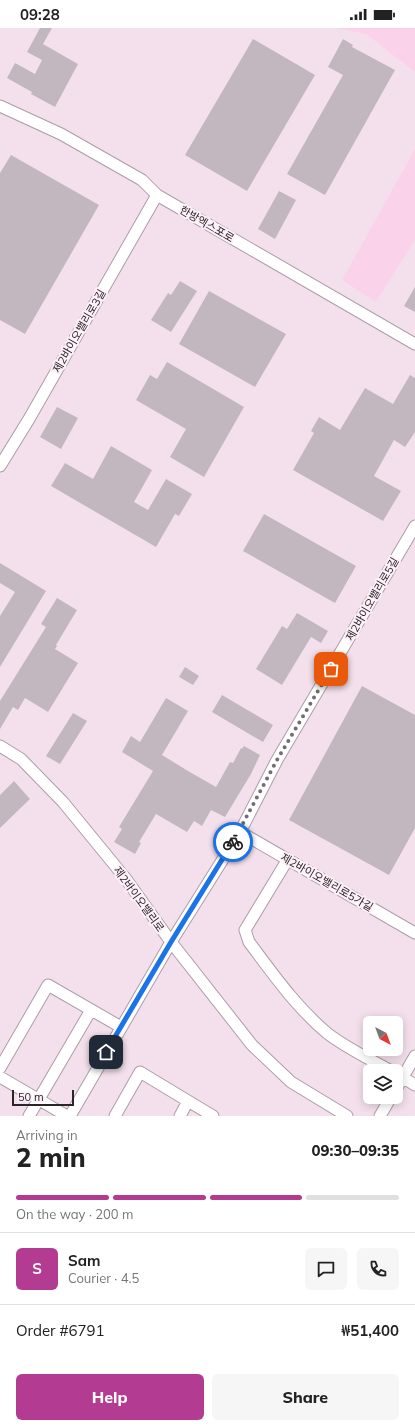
<!DOCTYPE html>
<meta charset="utf-8">
<style>
body{margin:0;font-family:Mulish,"Noto Sans KR",sans-serif;background:#f6f6f6;color:#222;height:100vh;display:flex;flex-direction:column;font-size:15px;white-space:nowrap}
*{box-sizing:border-box;margin:0}
p{font-size:13px;color:#767676}
.icon{flex:none;width:22px;height:22px;fill:none;stroke:currentColor;stroke-width:2;stroke-linecap:round;stroke-linejoin:round}
.map{position:relative;height:1088px;overflow:hidden}
.drawer{display:flex;flex-direction:column;background:#fff;flex:1}
.drawer>*{flex:none}
.needle{width:26px;rotate:139deg}
.controls{position:absolute;left:363px;top:988px;display:grid;gap:8px}
.controls a{display:grid;place-items:center;width:40px;height:40px;border-radius:6px;background:#fff;box-shadow:0 2px 10px #0003;font-size:20px}
.scale{position:absolute;left:12px;bottom:10px;width:62px;box-sizing:border-box;padding-left:4px;border:2px solid #2a2528;border-top:0;font-size:11px;line-height:14px;white-space:nowrap;color:#2a2528;-webkit-text-stroke:3px #fdf0f8;paint-order:stroke}
.pin{position:absolute;display:grid;place-items:center;width:34px;height:34px;color:#fff;margin:-17px;border-radius:8px;box-shadow:0 2px 6px #0006}
.courier{position:absolute;display:grid;place-items:center;width:40px;height:40px;margin:-20px;border:3px solid #1a73e8;border-radius:50%;background:#fff;color:#222;box-shadow:0 1px 5px #0007}
.summary em{font-style:normal;font-weight:800}
.summary div{display:flex;flex-direction:column-reverse}
.summary{display:flex;align-items:center;justify-content:space-between;height:68px;padding:0 16px}
h1{font-size:26px;font-weight:800;line-height:30px}
.bar{display:grid;grid-template-columns:repeat(4,1fr);gap:6px 4px;align-content:center;height:48px;padding:0 16px}
.bar i{height:5px;border-radius:3px;background:#e0e0e0}
.bar .on{background:#b33c92}
.bar p{grid-column:span 4}
.line{display:flex;align-items:center;gap:10px;padding:0 16px;border-top:1px solid #e0e0e0}
.line div{flex:1}
.round{display:grid;place-items:center;flex:none;width:42px;height:42px;border-radius:6px;background:#f6f6f6}
.cta{display:flex;gap:8px;margin-top:auto;padding:8px 16px}
.cta a{flex:1;height:46px;border-radius:6px;background:#b33c92;color:#fff;font-size:16px;font-weight:800;line-height:46px;text-align:center}
.cta a+a{background:#f6f6f6;color:#222}
.status{display:flex;justify-content:space-between;align-items:center;height:28px;padding:0 20px;background:#fff;direction:ltr}
.status svg{height:11px;fill:currentColor}
.map>svg:first-child{display:block}
.built{fill:#f4e0ec;fill-rule:evenodd}
.green{fill:#fad3eb}
.building{fill:#c3b7bf}
.lines{fill:none;stroke-linecap:round;stroke-linejoin:round}
.minor-casing{stroke:#aa9ea5;stroke-width:13}
.minor{stroke:#fff;stroke-width:11}
.done{stroke:#746c71;stroke-width:4;stroke-dasharray:0 7.2}
.route{stroke:#1a73e8;stroke-width:5}
.labels{text-anchor:middle;dominant-baseline:central;stroke-width:4;stroke-linejoin:round;paint-order:stroke}
.street-label{font-size:11px;fill:#2a2528;stroke:#fdf0f8}
</style>
<div class="status"><b>09:28</b><svg viewBox="0 0 49 12"><path d="M0 12V9h3v3zM5 12V6h3v6zM10 12V3h3v9zM15 12V0h3v12zM26 1h20v11H26zM47 4h2v5h-2z"/></svg></div>
<div class="map">
<svg width="415" height="1088" viewBox="0 0 415 1088">
<rect width="100%" height="100%" fill="#fdf0f8"/>
<path class="built" d="M0,0H415V1088H0ZM370,995H396V1021H370ZM370,1043H396V1069H370Z"/>
<path class="green" d="M335,0H415V44L366,6Z
M415,121V212L376,274L342,252Z"/>
<path class="building" d="M40,0H52L43,16L78,36L55,79L31,66L32,64L7,50L15,35L35,46L42,32L27,24Z
M253,11L315,47L247,163L185,127Z
M343,11L353,17L352,19L395,42L325,167L287,146L343,47L328,39Z
M11,127L99,177L25,306L0,292V145Z
M279,163L296,172L275,211L258,201Z
M180,253L197,263L171,304L151,292L168,265L171,267Z
M415,259V284L404,278Z
M209,263L286,306L255,359L179,316Z
M167,334L244,379L204,449L170,429L186,401L136,372L150,347L157,351Z
M410,347L415,350V404L405,419L394,412L374,448L401,463L383,493L293,442L314,405L311,403L319,389L340,402L365,360L393,376Z
M57,379L78,390L61,421L40,409Z
M111,418L152,442L134,474L148,482L166,451L192,466L179,488L175,486L156,519L51,458L65,435L93,451Z
M264,486L356,538L335,575L243,523Z
M0,535L46,563L0,639V588L15,564L0,555Z
M57,570L77,582L56,617L57,618L55,621L78,635L48,684L25,670L18,682L13,679L0,701V673L46,599L41,596Z
M297,585L328,603L321,615L311,609L282,657L256,641L282,598L287,601Z
M185,639L199,648L193,657L179,649Z
M362,658L415,687V800L389,847L289,792Z
M222,667L273,697L263,714L212,684Z
M166,670L188,683L162,727L188,743L216,759L230,734L233,735L241,720L242,721L244,718L260,727L251,746L225,789L211,782L202,798L194,793L187,804L156,786L139,814L141,815L135,826L114,814L122,801L119,799L153,743L122,724L131,708L140,714Z
M73,685L87,693L60,736L46,728Z
M14,753L30,771L0,800V767Z"/>
<g class="lines">
<defs>
<path id="minor" d="M0,78L61,106L142,152L157,167L415,316
M0,438L29,391L157,167
M0,718L21,731L63,774L126,851L171,914L252,1017L291,1054L347,1088
M240,804L415,905
M288,831L245,902L249,914C273,946 296,979 327,1005C346,1020 370,1031 391,1043
M0,1040L48,957L121,999
M397,1046L415,1057
M0,1049L67,1088
M396,1061L415,1028
M29,1088L91,982
M70,1088L171,914L240,804L277,732L415,498
M115,1088L140,1044L188,1073
M180,1088L188,1073L213,1088
M380,1088L391,1069"/>
</defs>
<use href="#minor" class="minor-casing"/>
<use href="#minor" class="minor"/>
</g>
<g class="lines">
<path class="done" d="M233,814L277,732L331,641"/>
<path class="route" d="M106,1024L171,914L233,814"/>
</g>
<g class="labels">
<g class="street-label">
<text transform="translate(207 196) rotate(30)">한방엑스포로</text>
<text transform="translate(79 303) rotate(-60)">제2바이오밸리로3길</text>
<text transform="translate(372 571) rotate(-60)">제2바이오밸리로5길</text>
<text transform="translate(327 854) rotate(30)">제2바이오밸리로5가길</text>
<text transform="translate(139 871) rotate(54)">제2바이오밸리로</text>
</g>
</g>
</svg>
<div class="controls">
<a><svg class="needle" viewBox="-14 -14 28 28"><path d="M0-13l5 13h-10z" fill="#e53935"/><path d="M0 13l5-13h-10z" fill="#767676"/></svg></a>
<a><svg class="icon" aria-label="layers" viewBox="0 0 24 24"><path d="M12 4l9 5-9 5-9-5zM3 14l9 5 9-5"/></svg></a>
</div>
<div class="scale">50 m</div>
<div class="pin" style="left:331px;top:641px;background:#ea580c"><svg class="icon" aria-label="bag" viewBox="0 0 24 24"><path d="M5 8h14l-1 12H6zM9 8a3 3 0 0 1 6 0"/></svg></div>
<div class="pin" style="left:106px;top:1024px;background:#1f2937"><svg class="icon" aria-label="home" viewBox="0 0 24 24"><path d="M3 11l9-7 9 7M6 9v11h12V9"/></svg></div>
<div class="courier" style="left:233px;top:814px"><svg class="icon" aria-label="bike" viewBox="0 0 24 24"><circle cx="6" cy="16" r="4"/><circle cx="18" cy="16" r="4"/><path d="M6 16l4-8h5l3 8M10 8l3 8H6M13 5h3"/></svg></div>
</div>
<section class="drawer">
<div class="summary"><div><h1>2 min</h1><p>Arriving in</p></div><em>09:30–09:35</em></div>
<div class="bar"><i class="on"></i><i class="on"></i><i class="on"></i><i></i><p>On the way · 200 m</p></div>
<div class="line" style="height:72px"><b class="round" style="background:#b33c92;color:#fff">S</b><div><b>Sam</b><p>Courier · 4.5</p></div><a class="round"><svg class="icon" aria-label="chat" viewBox="0 0 24 24"><path d="M4 5h16v11H9l-5 4z"/></svg></a><a class="round"><svg class="icon" aria-label="phone" viewBox="0 0 24 24"><path d="M5 4h4l2 5-3 2q2 4 5 5l2-3 5 2v4C11 20 4 13 5 4z"/></svg></a></div>
<div class="line" style="height:52px"><div>Order #6791</div><b>₩51,400</b></div>
<div class="cta"><a>Help</a><a>Share</a></div>
</section>
